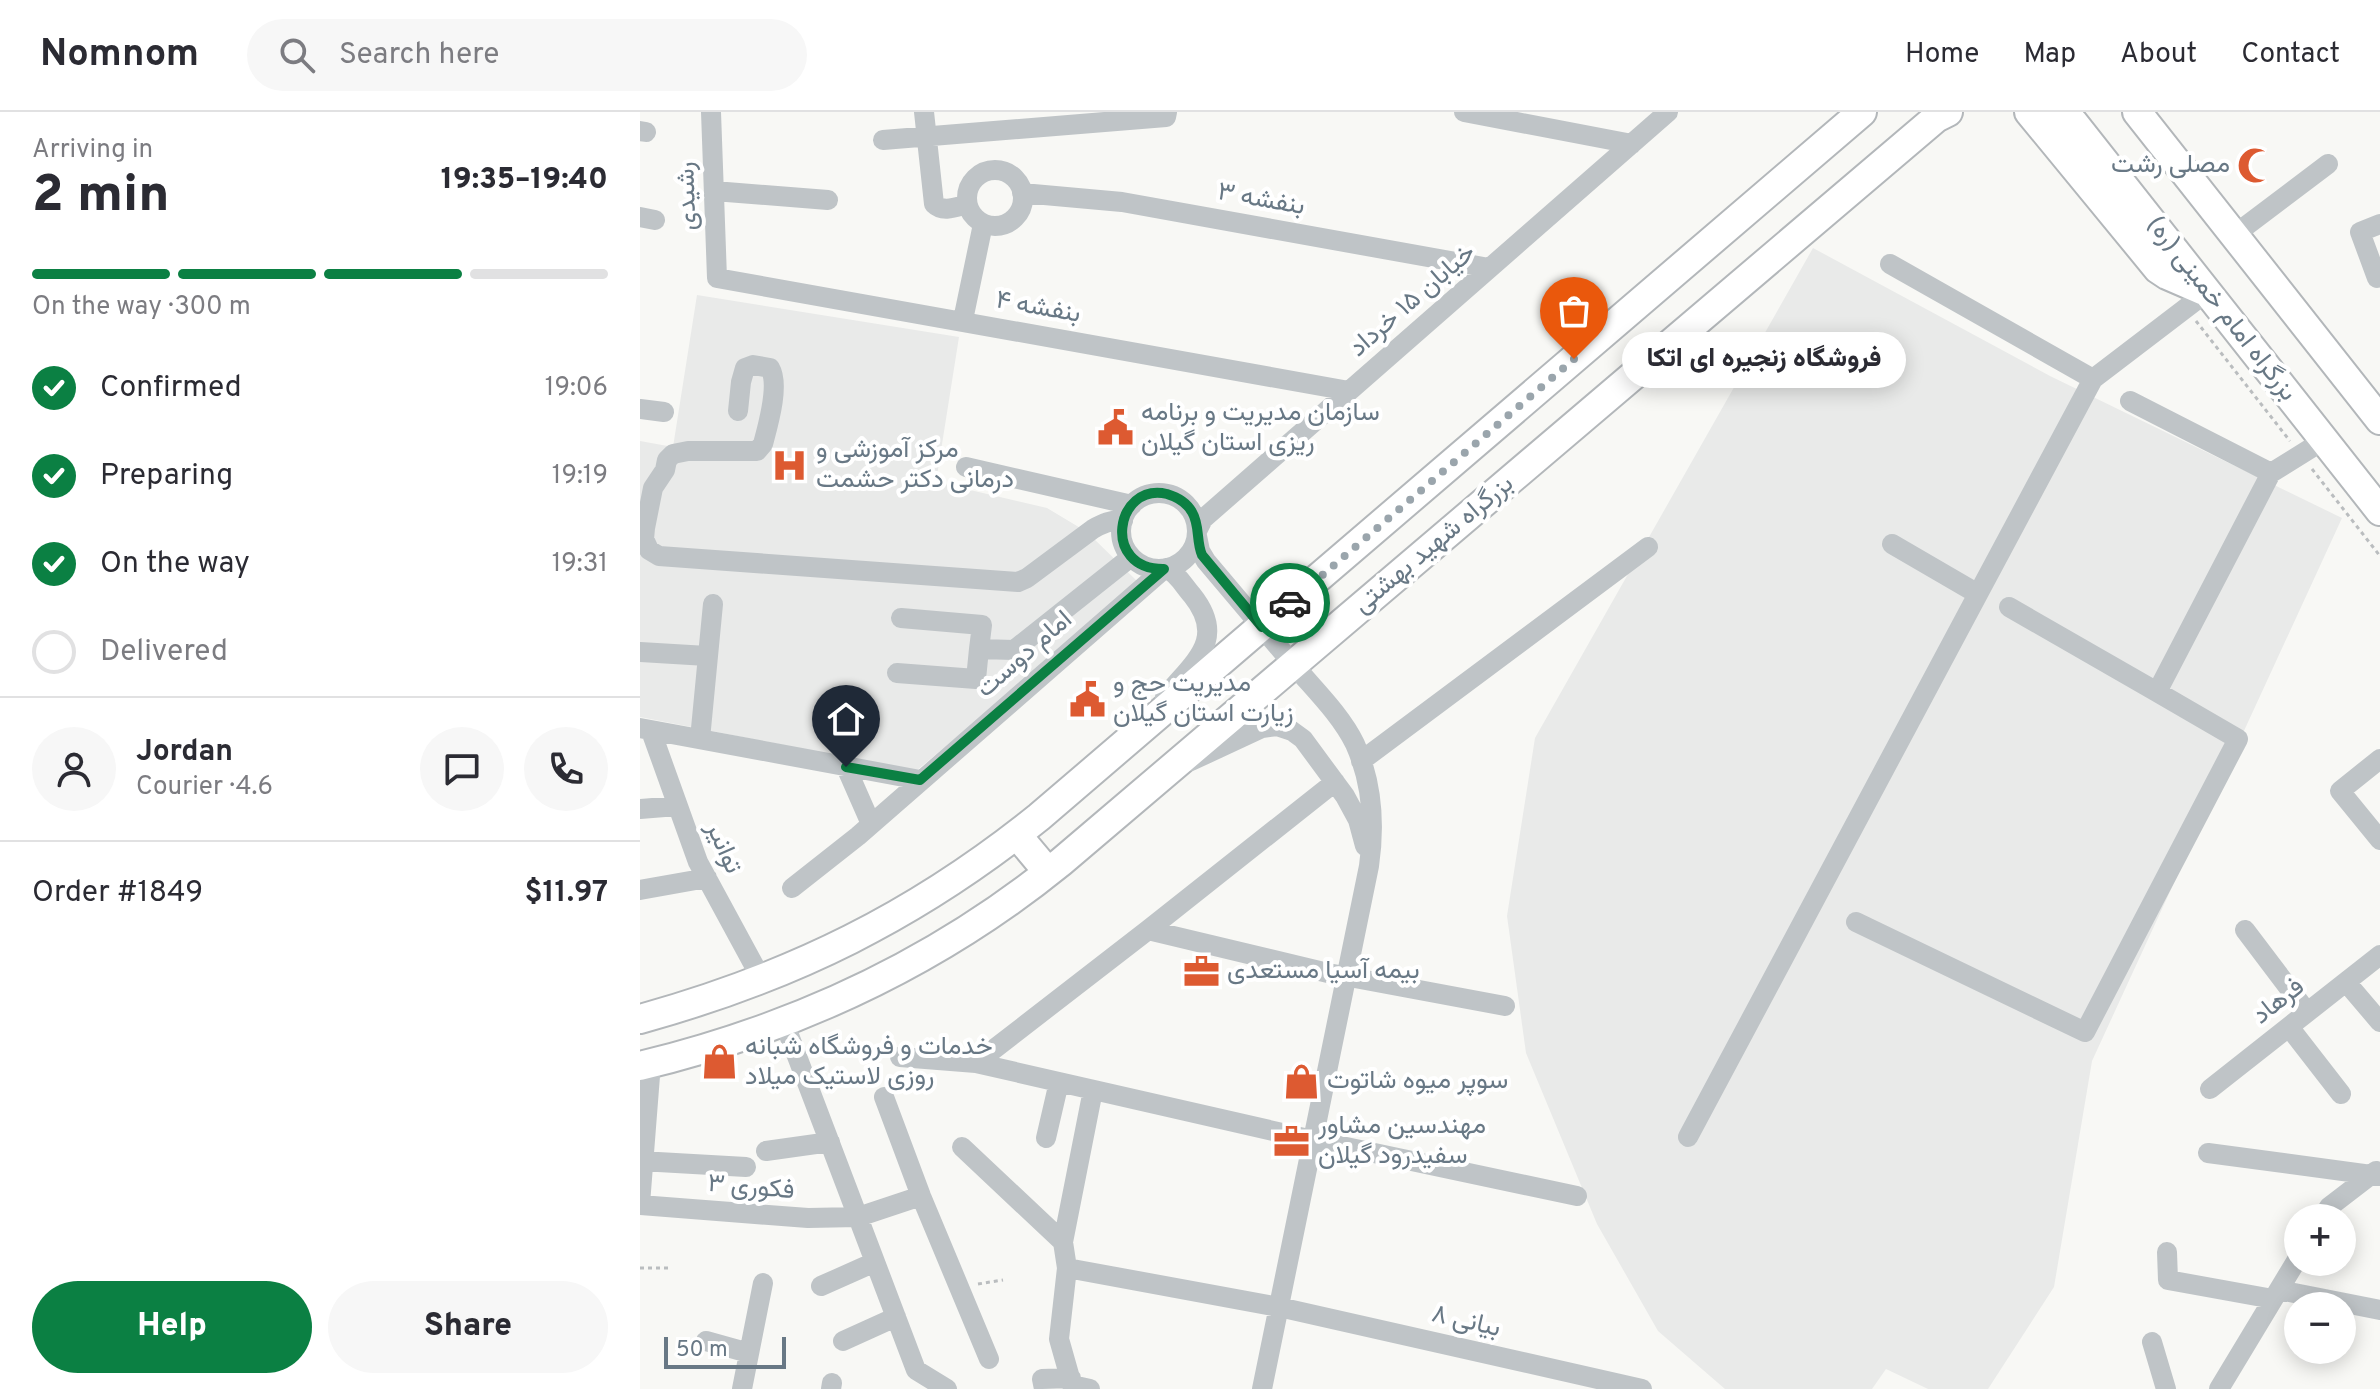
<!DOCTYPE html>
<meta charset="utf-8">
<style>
body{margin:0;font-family:Overpass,Vazirmatn,sans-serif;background:#f7f7f7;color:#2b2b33;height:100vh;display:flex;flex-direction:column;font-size:30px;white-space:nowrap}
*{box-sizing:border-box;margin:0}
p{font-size:26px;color:#7c7c81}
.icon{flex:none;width:44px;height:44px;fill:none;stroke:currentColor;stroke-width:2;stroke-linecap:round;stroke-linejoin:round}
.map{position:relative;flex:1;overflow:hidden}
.details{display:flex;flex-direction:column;background:#fff;width:640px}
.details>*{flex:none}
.controls{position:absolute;left:1644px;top:1092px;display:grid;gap:16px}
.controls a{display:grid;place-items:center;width:72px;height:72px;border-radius:50%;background:#fff;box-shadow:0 4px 20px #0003;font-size:40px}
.scale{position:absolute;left:24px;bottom:20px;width:122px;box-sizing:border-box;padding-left:8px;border:4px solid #687885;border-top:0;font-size:22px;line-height:28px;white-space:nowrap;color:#687885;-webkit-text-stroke:6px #fff;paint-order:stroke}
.pin{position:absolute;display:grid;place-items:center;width:68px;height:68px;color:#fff;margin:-82px -34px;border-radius:50% 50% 50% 0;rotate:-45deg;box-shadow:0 0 8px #0007}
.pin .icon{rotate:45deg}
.courier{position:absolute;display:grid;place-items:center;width:80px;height:80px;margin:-40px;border:6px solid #0b8043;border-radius:50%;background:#fff;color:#222;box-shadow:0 2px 10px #0007}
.bubble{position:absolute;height:56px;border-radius:28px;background:#fff;box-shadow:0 4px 20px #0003;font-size:26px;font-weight:800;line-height:56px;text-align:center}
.head em{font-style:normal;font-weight:800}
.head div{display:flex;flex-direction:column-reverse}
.head{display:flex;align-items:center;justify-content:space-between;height:136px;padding:0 32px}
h1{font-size:52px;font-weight:800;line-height:60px}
.bar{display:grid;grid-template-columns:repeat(4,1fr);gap:12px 8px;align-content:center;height:96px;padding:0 32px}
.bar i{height:10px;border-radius:6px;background:#e1e1e2}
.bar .active{background:#0b8043}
.bar p{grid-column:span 4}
.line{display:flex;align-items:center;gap:20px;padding:0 32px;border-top:2px solid #e1e1e2}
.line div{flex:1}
.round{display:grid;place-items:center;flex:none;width:84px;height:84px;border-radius:42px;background:#f7f7f7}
ol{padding:0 32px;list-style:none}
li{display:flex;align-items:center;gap:24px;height:88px}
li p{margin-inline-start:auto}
li .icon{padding:8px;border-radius:50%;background:#0b8043;color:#fff;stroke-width:4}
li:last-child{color:#7c7c81}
li i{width:44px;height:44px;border:4px solid #e1e1e2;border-radius:50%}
.primary-button{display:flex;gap:16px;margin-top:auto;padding:16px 32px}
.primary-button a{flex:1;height:92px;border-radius:48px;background:#0b8043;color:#fff;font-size:32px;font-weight:800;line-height:92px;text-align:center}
.primary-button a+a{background:#f7f7f7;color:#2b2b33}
header{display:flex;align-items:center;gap:48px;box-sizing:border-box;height:112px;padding:0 40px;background:#fff;border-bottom:2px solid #e1e1e2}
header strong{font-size:38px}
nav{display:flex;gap:44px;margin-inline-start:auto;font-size:28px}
.search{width:560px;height:72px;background:#f7f7f7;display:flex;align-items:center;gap:20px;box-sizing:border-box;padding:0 28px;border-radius:44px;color:#7c7c81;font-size:30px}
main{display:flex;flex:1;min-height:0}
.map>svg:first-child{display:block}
.built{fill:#e9eae9}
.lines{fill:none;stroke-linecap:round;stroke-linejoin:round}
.highway-casing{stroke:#b3b7ba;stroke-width:32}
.path{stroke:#babdbf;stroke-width:3;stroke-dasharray:4 4;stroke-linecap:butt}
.minor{stroke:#bfc4c7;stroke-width:20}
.highway{stroke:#fff;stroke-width:28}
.done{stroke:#9aa5ac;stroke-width:8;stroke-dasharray:0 14.4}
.route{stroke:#0b8043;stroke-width:10}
.labels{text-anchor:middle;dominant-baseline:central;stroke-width:8;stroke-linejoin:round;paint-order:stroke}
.poi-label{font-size:26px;fill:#687885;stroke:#fff;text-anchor:start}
.street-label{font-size:26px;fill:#687885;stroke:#fff}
</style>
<header>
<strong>Nomnom</strong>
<div class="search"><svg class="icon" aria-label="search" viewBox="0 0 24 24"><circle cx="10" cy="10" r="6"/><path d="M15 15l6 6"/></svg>Search here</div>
<nav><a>Home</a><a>Map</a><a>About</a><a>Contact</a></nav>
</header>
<main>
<section class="details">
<div class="head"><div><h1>2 min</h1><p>Arriving in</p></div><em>19:35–19:40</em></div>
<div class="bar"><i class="active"></i><i class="active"></i><i class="active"></i><i></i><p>On the way · 300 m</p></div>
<ol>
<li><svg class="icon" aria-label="check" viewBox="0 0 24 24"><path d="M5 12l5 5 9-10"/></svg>Confirmed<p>19:06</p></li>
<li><svg class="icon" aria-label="check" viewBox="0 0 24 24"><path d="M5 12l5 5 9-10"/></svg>Preparing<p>19:19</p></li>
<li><svg class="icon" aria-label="check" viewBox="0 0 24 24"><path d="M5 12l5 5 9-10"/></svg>On the way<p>19:31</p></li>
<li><i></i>Delivered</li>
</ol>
<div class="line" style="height:144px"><a class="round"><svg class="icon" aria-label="person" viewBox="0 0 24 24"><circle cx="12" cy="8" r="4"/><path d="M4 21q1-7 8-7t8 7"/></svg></a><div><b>Jordan</b><p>Courier · 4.6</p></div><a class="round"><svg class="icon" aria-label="chat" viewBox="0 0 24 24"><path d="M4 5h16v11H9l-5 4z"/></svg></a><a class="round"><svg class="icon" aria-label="phone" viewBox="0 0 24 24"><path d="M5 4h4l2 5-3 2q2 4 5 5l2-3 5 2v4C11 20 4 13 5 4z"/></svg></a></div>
<div class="line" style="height:104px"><div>Order #1849</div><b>$11.97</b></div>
<div class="primary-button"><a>Help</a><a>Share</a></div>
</section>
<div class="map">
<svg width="1740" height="1277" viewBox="0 0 1740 1277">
<rect width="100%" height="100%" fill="#f8f8f5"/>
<path class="built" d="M1173,136L1410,264L1702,406L1452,949L1414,1175L1348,1277H1288L1246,1257L1232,1277H1085L1018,1219L957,1112L886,941L867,804L895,626Z
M57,183L319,225L296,370L407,396L447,420L500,472L276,659L0,605V329L33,335Z"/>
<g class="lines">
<defs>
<path id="highway" d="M1389,0L1518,157L1527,163L1564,179
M1418,0L1433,10L1740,399
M1497,0L1740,308
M377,723L408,760
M0,907C152,865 276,804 399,705L1222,0
M0,954C154,917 298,850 421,750L1296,6L1308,0"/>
</defs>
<use href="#highway" class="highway-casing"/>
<path class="path" d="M1556,209L1650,329
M1672,357L1740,444
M0,1156H29
M338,1172L363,1168"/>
<path class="minor" d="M71,0L77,166L709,279
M284,0L294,92C303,101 316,95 327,92
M824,0L992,32
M0,19L6,20
M243,28L526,5L527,0
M327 86a28 28 0 1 1 56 0a28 28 0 1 1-56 0Z
M74,79L188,88
M382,81L482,90L849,156
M0,105L15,108
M1594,123L1688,52
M1250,152L1453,267L1567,180
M1737,166L1720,120L1740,112
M323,208L343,112
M1490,289L1631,361L1684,328
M0,297L24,300
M98,299L101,270L105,256L113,253L130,256C140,273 128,313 123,332L117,339H48L33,342L27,348L25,358L13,376L5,416L4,427L9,438L19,444L378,470L387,466L453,417C462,412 472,407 483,409
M326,355L492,393
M481 419a38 38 0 1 1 76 0a38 38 0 1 1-76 0Z
M557,419L563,407L1028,0
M557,424L560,439L566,449C597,486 628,522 658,558C678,581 702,605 715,632C732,670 735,713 729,754L622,1277
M1252,432L1338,482L1453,267
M1369,495L1517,580L1631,361
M261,506L342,513L339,537
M0,540L67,544
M257,561L336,567L339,537L374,538L491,445
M525,585C553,550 588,528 552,483C544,474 537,461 526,456
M0,616L280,668
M11,619L58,750L122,868
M60,627L73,492
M1740,647L1700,679L1740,728
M551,649L622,616L637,614L652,619L663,627L705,684L718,708L725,734
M721,649L1008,435
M206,655L231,712
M0,697L37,694
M152,776L218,724L524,457
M0,778L67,766
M1216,810L1445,920L1598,627L1517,580
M508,818L688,861L865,894
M1605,818L1667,900
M1706,870L1740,910
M144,910L276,1258L307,1277
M1649,915L1701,982
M260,945L336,951L673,1028L937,1084
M336,951L508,818L695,670
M1570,977L1740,843
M244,985L281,1084L349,1247
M1048,1025L1338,482
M406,1026L419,970
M322,1035L423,1130L427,1156L419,1227L432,1273L450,1277
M126,1039L190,1030
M1568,1041L1740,1064
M0,1049L106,1055
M0,1092L11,951
M0,1093L168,1106L218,1105L281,1084
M1682,1106L1689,1095L1736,1059
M423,1130L453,978
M1527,1140L1528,1168L1633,1187
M427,1156L639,1195L1002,1277
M181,1174L235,1150
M1639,1178L1740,1198
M66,1229L109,1241
M203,1229L256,1205
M1512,1230L1526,1277
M102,1277L123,1171
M191,1277L192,1271
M404,1277L402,1267L431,1266
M1579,1277L1658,1146"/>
<use href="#highway" class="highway"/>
</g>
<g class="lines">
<path class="done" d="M650,491L934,247"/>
<path class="route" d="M206,655L280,668L524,457C461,458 475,370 527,382C537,385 547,391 552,400C560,413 556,429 562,443L622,515L650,491"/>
</g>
<defs>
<symbol id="mosque-bare" viewBox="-9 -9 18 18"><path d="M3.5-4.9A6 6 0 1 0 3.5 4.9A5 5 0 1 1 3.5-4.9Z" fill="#dd5a31" stroke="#fff" stroke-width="2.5" paint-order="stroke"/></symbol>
<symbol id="civic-bare" viewBox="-9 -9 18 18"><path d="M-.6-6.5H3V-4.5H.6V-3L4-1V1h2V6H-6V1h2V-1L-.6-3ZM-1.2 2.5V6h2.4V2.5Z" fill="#dd5a31" stroke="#fff" stroke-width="2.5" paint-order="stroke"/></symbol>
<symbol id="hospital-bare" viewBox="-9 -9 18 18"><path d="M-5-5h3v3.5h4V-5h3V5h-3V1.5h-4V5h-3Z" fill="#dd5a31" stroke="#fff" stroke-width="2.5" paint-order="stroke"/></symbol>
<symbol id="office-bare" viewBox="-9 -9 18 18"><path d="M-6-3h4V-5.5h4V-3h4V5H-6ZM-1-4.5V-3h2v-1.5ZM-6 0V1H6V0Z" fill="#dd5a31" stroke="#fff" stroke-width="2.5" paint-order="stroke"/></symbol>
<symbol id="shop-bare" viewBox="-9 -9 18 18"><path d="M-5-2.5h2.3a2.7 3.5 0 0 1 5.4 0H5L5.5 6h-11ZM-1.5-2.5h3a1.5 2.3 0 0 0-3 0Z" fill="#dd5a31" stroke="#fff" stroke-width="2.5" paint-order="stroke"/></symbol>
</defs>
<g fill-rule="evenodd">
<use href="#mosque-bare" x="1590" y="28" width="51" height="51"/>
<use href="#civic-bare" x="450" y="290" width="51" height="51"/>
<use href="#hospital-bare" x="124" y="328" width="51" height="51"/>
<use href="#civic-bare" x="422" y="562" width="51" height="51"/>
<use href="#office-bare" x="536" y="834" width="51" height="51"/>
<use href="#shop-bare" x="54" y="924" width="51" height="51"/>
<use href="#shop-bare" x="636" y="944" width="51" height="51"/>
<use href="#office-bare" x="626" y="1004" width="51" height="51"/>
</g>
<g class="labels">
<g class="poi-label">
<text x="1590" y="53" text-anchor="end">مصلی رشت</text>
<text x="501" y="301">سازمان مدیریت و برنامه<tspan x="501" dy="30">ریزی استان گیلان</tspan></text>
<text x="176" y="338">مرکز آموزشی و<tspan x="176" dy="30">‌درمانی دکتر حشمت</tspan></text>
<text x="473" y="572">مدیریت حج و<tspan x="473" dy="30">زیارت استان گیلان</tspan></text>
<text x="587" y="859">بیمه آسیا مستعدی</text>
<text x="105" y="935">خدمات و فروشگاه شبانه<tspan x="105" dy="30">روزی لاستیک میلاد</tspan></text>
<text x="687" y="969">سوپر میوه شاتوت</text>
<text x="678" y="1014">مهندسین مشاور<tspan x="678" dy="30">سفیدرود گیلان</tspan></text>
</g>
<g class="street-label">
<text transform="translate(48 84) rotate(-92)">رشیدی</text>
<text transform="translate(621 88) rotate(10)">بنفشه ۳</text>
<text transform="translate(773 189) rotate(-41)">خیابان ۱۵ خرداد</text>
<text transform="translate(398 196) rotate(10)">بنفشه ۴</text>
<text transform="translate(1581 197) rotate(52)">بزرگراه امام خمینی (ره)</text>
<text transform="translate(794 433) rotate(-40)">بزرگراه شهید بهشتی</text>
<text transform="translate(385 543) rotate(-41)">امام دوست</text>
<text transform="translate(83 736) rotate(66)">توانیر</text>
<text transform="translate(1639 890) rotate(-38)">فرهاد</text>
<text transform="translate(111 1076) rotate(5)">فکوری ۳</text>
<text transform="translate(826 1210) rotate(13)">بیانی ۸</text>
</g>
</g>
</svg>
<div class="controls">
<a>+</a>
<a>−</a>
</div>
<div class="scale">50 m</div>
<div class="pin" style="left:934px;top:247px;background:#ea580c"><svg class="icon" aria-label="bag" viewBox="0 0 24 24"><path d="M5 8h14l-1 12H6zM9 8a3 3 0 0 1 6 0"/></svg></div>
<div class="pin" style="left:206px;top:655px;background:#1f2937"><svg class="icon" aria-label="home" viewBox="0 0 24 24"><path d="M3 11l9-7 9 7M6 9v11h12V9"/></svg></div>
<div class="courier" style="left:650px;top:491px"><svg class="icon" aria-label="car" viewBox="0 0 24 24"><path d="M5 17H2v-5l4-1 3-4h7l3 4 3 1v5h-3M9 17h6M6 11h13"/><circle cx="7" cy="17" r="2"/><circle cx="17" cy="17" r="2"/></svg></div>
<div class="bubble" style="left:982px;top:220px;width:284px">فروشگاه زنجیره ای اتکا</div>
</div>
</main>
